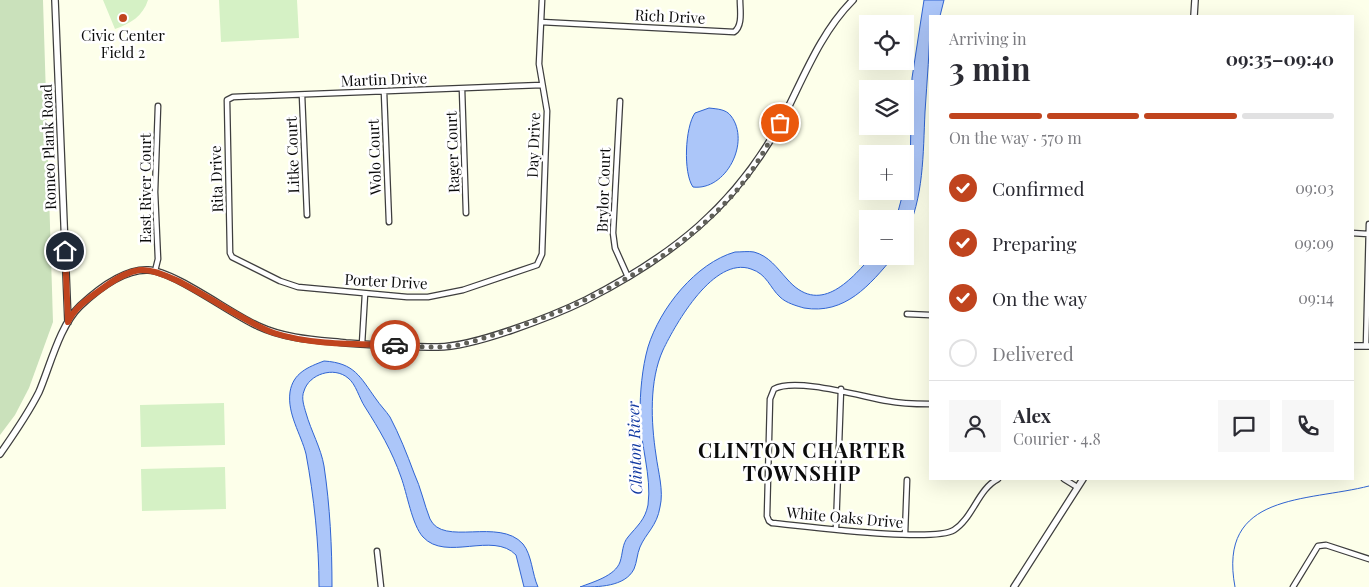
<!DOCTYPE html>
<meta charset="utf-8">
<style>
body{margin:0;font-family:"Playfair Display",serif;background:#f7f7f7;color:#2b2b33;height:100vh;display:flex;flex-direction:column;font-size:19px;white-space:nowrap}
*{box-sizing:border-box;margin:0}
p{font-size:16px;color:#7c7c81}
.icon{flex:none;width:28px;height:28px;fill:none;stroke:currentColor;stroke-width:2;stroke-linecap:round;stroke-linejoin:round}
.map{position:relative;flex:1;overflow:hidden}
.drawer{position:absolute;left:929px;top:15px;width:425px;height:465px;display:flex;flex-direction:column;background:#fff;border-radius:0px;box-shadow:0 5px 20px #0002}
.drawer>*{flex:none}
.buttons{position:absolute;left:859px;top:15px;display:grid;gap:10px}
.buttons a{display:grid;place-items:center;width:55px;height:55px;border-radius:0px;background:#fff;box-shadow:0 5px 20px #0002;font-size:25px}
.pin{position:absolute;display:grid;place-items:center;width:42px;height:42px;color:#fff;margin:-21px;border:2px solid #fff;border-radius:50%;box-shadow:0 1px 5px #0007}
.courier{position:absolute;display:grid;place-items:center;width:50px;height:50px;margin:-25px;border:4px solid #c0441e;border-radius:50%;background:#fff;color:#222;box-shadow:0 1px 6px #0007}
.head em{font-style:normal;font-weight:700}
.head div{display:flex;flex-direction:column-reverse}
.head{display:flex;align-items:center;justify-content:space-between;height:85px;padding:0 20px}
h1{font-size:32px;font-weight:700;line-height:38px}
.bar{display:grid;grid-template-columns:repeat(4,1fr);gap:8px 5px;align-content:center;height:60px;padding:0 20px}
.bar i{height:6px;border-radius:4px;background:#e1e1e2}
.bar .on{background:#c0441e}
.bar p{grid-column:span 4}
.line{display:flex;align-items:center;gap:12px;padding:0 20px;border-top:1px solid #e1e1e2}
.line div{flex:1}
.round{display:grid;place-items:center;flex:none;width:52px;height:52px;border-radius:0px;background:#f7f7f7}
ol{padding:0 20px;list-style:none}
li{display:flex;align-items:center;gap:15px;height:55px}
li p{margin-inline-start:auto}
li .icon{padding:5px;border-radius:50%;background:#c0441e;color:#fff;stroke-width:4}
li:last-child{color:#7c7c81}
li i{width:28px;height:28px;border:2px solid #e1e1e2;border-radius:50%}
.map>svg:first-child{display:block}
.cemetery{fill:#cae1bb}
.pitch{fill:#d5f1c5}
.water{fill:#acc6f9;stroke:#3064d2}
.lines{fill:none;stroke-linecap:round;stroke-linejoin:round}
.stream{stroke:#3064d2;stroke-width:1}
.minor-casing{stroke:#3e3e3e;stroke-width:7}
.tertiary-casing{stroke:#3e3e3e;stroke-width:8}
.minor{stroke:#fff;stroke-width:4.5}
.tertiary{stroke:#fff;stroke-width:5.5}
.done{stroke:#606059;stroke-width:5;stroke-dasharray:0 9}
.route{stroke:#c0441e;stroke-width:6}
.poi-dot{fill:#c0441e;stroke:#fff;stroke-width:2}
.labels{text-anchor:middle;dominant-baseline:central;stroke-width:5;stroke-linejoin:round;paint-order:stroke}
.street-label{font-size:15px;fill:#0b0b0b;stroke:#fff}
.poi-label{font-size:15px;fill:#0b0b0b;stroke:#fff}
.water-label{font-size:16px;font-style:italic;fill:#1139a1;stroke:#fff}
.district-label{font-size:20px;font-weight:bold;letter-spacing:1px;fill:#0b0b0b;stroke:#fff}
</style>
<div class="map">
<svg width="1369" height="587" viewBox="0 0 1369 587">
<rect width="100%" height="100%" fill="#fdffea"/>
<path class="cemetery" d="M0,0H43L53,322L29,388L15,415L0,435Z"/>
<path class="pitch" d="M103,0H148C143,16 130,24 115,29Z
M219,0H297L299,38L221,42Z
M224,403L225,445L141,447L140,405Z
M225,467L226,509L142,511L141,469Z"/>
<path class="water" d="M924,0H944L940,16H930C930,49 927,80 925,112C923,154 924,198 905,236V219H896L910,167L912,78Z
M709,108C717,109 726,109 731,116C751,142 726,191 693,187C683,173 685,127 695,113Z
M735,252C741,252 749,251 754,252C769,256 777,268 787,279C819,316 849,282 872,256H894C870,285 845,315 804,308C797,306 786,303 780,297C770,288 767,274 751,269C714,256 676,323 663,350C649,381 651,422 656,455C658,471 664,491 660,507C657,526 646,533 640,547C637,554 637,562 634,569C625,587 598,587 580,587C593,582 615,576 620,562C623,553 622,544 628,537C637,526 645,520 648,505C652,476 640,444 640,414C640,393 642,368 648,347C660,308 696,263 735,252Z
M324,361C355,363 360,377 376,399C380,405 386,411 390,417C399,434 407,454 414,473C421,488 424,504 430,519C443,547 499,517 523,544C532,555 532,574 538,587H524L516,555C493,531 446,562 423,537C412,525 407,493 401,477C392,451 379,429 365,407C359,398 356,384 348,378C334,366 309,374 304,391C301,398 304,406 306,413C311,431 321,448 324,466C330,506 332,547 332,587H319C319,543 314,497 306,454C301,434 287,414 290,392C293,373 308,367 324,361Z"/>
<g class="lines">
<path class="stream" d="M1235,587C1217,492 1307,502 1369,486"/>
<defs>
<path id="minor" d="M541,22L734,32C743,26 740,10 740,0
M542,85L233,97L227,100L230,253L232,257L280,281L298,287L407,297H428L463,290L537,265L542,254L547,111L539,64L542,0
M462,89L466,213
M384,92L389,222
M302,95L307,215
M620,101L613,233L615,248L628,277
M1352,233L1368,234
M155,271L158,259L155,192L158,106
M907,314L930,315
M362,344L365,294
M1366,346L1369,224
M930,404C916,404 902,404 888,401C863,397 796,377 774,389L770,399L767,516L769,521L772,523C804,526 933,543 954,530C973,518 978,489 998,479
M1064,479L1077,487
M836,528L841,389
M905,534L907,480
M377,551L381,587
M1293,587L1318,546L1326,545L1369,559"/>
<path id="tertiary" d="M55,0L68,322
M1194,16L1195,0
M1352,346H1369
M0,454C14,434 28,414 39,392C50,366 60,325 80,306C97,290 123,269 148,270C174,271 231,314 258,326C286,339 316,340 346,343C376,345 406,347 436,347C472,348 553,316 586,300C672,256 735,207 782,120C803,79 820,33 853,0
M1014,587L1083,479"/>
</defs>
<use href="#minor" class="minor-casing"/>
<use href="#tertiary" class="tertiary-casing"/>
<use href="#minor" class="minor"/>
<use href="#tertiary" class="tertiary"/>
</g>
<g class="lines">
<path class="done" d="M395,345C409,346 423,347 436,347C455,348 478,340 496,334C584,307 675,261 737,190C754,170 767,146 780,123"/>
<path class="route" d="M65,251L68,322C75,307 89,298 103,288C114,280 126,272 140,270C171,267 238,321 274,333C311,345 355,344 395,345"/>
</g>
<circle class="poi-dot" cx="123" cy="18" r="5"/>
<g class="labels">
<g class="street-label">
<text transform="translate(670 16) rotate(3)">Rich Drive</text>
<text transform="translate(384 79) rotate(-2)">Martin Drive</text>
<text transform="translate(533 145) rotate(-88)">Day Drive</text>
<text transform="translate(48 147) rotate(-92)">Romeo Plank Road</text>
<text transform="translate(452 152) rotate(-92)">Rager Court</text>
<text transform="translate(292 155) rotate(-92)">Litke Court</text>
<text transform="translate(374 157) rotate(-92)">Wolo Court</text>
<text transform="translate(216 179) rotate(-92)">Rita Drive</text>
<text transform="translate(145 188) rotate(-90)">East River Court</text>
<text transform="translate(603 190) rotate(-88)">Brylor Court</text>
<text transform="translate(386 281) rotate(3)">Porter Drive</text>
<text transform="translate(845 517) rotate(5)">White Oaks Drive</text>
</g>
<g class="poi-label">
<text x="123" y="35">Civic Center<tspan x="123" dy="17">Field 2</tspan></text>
</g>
<g class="water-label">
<text transform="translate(634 448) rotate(-92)">Clinton River</text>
</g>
<g class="district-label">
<text x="802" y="449">CLINTON CHARTER<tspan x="802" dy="23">TOWNSHIP</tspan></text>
</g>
</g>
</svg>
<div class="buttons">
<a><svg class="icon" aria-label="locate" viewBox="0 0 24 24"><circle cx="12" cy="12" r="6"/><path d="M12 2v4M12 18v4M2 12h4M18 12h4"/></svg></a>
<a><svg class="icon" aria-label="layers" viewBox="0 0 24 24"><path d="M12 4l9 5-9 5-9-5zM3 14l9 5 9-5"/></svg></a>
<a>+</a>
<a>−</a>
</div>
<div class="pin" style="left:780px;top:123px;background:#ea580c"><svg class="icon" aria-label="bag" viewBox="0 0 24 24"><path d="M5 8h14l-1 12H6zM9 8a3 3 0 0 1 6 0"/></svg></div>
<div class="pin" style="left:65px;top:251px;background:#1f2937"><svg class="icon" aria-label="home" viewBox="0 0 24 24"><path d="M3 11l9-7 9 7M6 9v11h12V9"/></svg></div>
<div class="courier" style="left:395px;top:345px"><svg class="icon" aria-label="car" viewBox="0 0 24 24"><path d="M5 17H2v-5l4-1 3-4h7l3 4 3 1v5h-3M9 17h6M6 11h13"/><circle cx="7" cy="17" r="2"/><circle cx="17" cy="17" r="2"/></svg></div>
<section class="drawer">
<div class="head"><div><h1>3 min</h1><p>Arriving in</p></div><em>09:35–09:40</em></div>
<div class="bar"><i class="on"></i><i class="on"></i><i class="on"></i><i></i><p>On the way · 570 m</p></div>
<ol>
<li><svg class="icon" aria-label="check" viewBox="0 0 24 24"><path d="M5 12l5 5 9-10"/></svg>Confirmed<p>09:03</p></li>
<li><svg class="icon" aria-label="check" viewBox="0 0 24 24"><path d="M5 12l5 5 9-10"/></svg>Preparing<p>09:09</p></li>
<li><svg class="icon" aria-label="check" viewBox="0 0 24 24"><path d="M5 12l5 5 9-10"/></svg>On the way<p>09:14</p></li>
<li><i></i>Delivered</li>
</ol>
<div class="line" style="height:90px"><a class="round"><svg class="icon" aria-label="person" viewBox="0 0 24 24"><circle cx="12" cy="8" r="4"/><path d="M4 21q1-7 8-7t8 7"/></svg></a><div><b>Alex</b><p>Courier · 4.8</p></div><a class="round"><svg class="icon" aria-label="chat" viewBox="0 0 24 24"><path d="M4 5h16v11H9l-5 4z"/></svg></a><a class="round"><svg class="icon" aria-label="phone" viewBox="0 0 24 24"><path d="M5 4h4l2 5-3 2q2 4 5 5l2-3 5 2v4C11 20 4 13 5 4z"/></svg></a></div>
</section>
</div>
